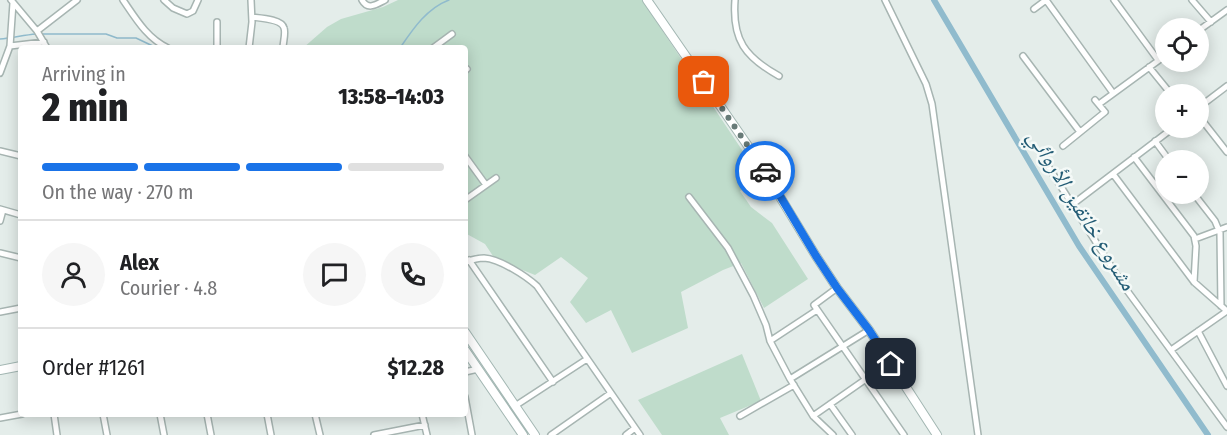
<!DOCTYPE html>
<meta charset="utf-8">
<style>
body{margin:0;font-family:"Fira Sans Condensed","Noto Naskh Arabic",sans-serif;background:#f6f6f6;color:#202124;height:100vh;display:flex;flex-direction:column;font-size:22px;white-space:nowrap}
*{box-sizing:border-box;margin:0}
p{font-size:20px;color:#757577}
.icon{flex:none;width:33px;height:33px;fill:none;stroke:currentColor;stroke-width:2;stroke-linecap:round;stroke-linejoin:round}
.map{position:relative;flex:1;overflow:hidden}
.panel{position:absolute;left:18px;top:45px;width:450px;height:372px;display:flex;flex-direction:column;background:#fff;border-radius:6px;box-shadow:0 3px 15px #0003}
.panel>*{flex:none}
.fabs{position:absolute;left:1155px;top:18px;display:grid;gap:12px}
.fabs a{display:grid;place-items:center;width:54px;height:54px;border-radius:50%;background:#fff;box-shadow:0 3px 15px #0003;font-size:30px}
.pin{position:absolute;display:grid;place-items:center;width:51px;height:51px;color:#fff;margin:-26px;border-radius:12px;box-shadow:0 3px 9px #0006}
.courier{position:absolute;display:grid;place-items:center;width:60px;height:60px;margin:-30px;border:4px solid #1a73e8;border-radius:50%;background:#fff;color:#222;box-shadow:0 2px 8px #0007}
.overview em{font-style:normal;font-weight:800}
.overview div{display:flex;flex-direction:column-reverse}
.overview{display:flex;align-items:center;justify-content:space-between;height:102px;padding:0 24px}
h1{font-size:39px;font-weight:800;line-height:45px}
.bar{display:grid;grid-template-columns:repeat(4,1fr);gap:9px 6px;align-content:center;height:72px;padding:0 24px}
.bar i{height:8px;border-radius:4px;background:#e0e0e0}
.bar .current{background:#1a73e8}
.bar p{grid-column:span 4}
.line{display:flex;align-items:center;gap:15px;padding:0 24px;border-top:2px solid #e0e0e0}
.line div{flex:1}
.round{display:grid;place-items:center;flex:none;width:63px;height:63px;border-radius:32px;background:#f6f6f6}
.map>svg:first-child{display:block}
.green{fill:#bfdccb}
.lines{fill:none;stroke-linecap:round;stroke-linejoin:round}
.stream{stroke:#90bbcd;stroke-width:1.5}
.canal{stroke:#90bbcd;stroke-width:6}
.street-casing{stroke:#a7b5b2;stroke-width:8}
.secondary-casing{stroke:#a3b7b3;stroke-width:10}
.street{stroke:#fff;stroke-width:5}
.secondary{stroke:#fff;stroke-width:8}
.done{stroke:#687b78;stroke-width:6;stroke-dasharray:0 10.8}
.route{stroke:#1a73e8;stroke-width:8}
.labels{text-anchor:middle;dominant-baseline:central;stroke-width:5;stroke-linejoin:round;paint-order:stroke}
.water-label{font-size:22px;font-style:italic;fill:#235c75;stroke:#f4f9f7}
</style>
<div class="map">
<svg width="1227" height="435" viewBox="0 0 1227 435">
<rect width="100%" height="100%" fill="#e4edea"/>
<path class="green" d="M398,0H642L762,180L740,191L751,207L772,223L808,279L764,308L741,263L723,270L681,292L688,328L632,353L611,310L586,323L570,302L588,278L561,257L535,275L495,259L485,244L465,233V48H303L327,27L341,19L383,7Z
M742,354L761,401L720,418L729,435H662L638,400Z"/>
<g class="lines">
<path class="stream" d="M41,34H106L117,38H136L157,48
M0,39C12,38 24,35 36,34
M400,48C413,29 427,8 449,0"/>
<path class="canal" d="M934,0L1079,246L1208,435"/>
<defs>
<path id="street" d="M11,0L37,31L47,48
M123,0C136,19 147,38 168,48
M164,0L173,8L187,14L193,11L198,0
M362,0C368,11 377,4 385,0
M735,0C732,40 745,57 779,76
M885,0L926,84L932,104L978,435
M1046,0L1113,93
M1114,0L1158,60
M1192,0L1211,22
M1034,9L1046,0
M252,17C260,18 282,19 284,28C286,33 283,42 283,48
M217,22V48
M37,31L77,0
M1198,31L1227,10
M10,46L44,42
M249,48L252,22L251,0
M433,48L452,34
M1023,56L1080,132
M1149,67L1171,94
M465,71L467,69
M0,73L10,46L13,3
M1099,104L1166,55
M1198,108L1227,86
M1198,115L1227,152
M1155,141L1169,160
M1063,146L1105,112L1095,100
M0,151L21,156
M465,156L486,185
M1134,157L1194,236L1196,246L1194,282
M1046,163L1123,285L1227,427
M1113,174L1194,282L1227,311
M1194,194L1215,221L1220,233L1221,306
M689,197L728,248L753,295L766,325L770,341L790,379L813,416L833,435
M465,200L496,178
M1073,204L1173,128
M0,209L21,215
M0,221L3,210
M1195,239L1227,227
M0,253L21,258
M469,260L553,382
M465,262C471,260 478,258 484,258C500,259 526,276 537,286L640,435
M837,288L814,305L904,435
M0,312L21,308
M1198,331L1227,386
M770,341L817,310
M1171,350L1227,311
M465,372L478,369
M790,379L869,330
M465,397L472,435
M830,404L852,435
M515,406L587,359
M54,414L57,435
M103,414L107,435
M160,414L164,435
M207,414L211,435
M267,414L271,435
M315,414L320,435
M422,414L427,435
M740,416L794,385
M813,416L866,379L891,364
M0,418L22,414
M374,435L425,425
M551,435L611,393
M626,435L635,428"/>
<path id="secondary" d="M647,0L757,159L816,256L837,288L869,330L937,435
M465,332L535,435
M465,350L523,435
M0,370L21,366"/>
</defs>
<use href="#street" class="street-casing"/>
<use href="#secondary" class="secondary-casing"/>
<use href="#street" class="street"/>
<use href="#secondary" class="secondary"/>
</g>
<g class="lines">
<path class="done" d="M704,82L765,171"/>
<path class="route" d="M765,171L816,256L837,288L869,330L891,364"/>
</g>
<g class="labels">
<g class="water-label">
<text transform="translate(1082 210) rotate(58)">مشروع خانقين الأروائي</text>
</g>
</g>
</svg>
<div class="fabs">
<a><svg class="icon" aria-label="locate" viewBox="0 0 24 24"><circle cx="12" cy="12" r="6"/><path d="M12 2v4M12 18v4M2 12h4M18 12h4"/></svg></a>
<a>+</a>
<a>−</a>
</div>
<div class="pin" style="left:704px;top:82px;background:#ea580c"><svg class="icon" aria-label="bag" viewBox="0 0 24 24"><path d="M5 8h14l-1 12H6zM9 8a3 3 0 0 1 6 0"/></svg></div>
<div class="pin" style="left:891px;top:364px;background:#1f2937"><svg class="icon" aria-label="home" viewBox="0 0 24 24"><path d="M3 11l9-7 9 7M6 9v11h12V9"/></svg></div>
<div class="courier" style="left:765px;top:171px"><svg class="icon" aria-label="car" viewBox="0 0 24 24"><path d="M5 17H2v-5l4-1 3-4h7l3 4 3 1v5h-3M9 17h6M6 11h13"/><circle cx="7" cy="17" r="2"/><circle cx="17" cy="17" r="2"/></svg></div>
<section class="panel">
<div class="overview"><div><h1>2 min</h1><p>Arriving in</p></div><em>13:58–14:03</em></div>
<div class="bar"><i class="current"></i><i class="current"></i><i class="current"></i><i></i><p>On the way · 270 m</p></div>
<div class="line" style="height:108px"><a class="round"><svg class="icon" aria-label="person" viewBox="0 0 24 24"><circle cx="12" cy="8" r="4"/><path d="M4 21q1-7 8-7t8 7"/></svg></a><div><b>Alex</b><p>Courier · 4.8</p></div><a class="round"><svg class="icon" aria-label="chat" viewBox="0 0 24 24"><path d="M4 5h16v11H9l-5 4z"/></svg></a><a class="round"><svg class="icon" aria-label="phone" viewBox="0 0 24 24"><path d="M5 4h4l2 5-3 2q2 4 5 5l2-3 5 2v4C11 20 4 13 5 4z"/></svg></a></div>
<div class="line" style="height:78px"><div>Order #1261</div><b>$12.28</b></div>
</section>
</div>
